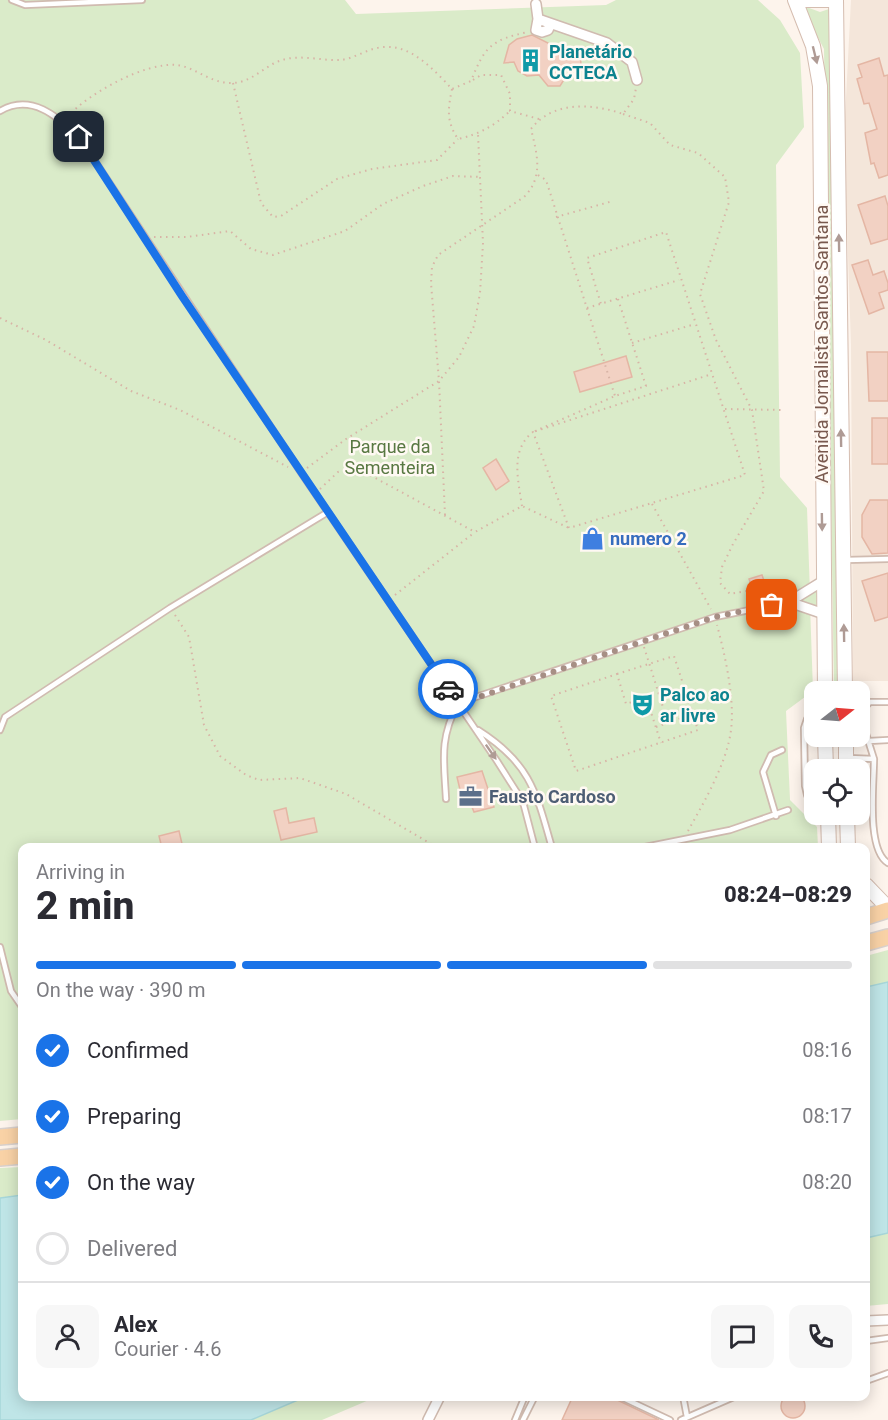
<!DOCTYPE html>
<meta charset="utf-8">
<style>
body{margin:0;font-family:Roboto,sans-serif;background:#f7f7f7;color:#2b2b33;height:100vh;display:flex;flex-direction:column;font-size:22px;white-space:nowrap}
*{box-sizing:border-box;margin:0}
p{font-size:20px;color:#7c7c81}
.icon{flex:none;width:33px;height:33px;fill:none;stroke:currentColor;stroke-width:2;stroke-linecap:round;stroke-linejoin:round}
.map{position:relative;flex:1;overflow:hidden}
.panel{position:absolute;left:18px;top:843px;width:852px;height:558px;display:flex;flex-direction:column;background:#fff;border-radius:12px;box-shadow:0 3px 15px #0003}
.panel>*{flex:none}
.needle{width:39px;rotate:73deg}
.tools{position:absolute;left:804px;top:681px;display:grid;gap:12px}
.tools a{display:grid;place-items:center;width:66px;height:66px;border-radius:12px;background:#fff;box-shadow:0 3px 15px #0003;font-size:30px}
.pin{position:absolute;display:grid;place-items:center;width:51px;height:51px;color:#fff;margin:-26px;border-radius:12px;box-shadow:0 3px 9px #0006}
.courier{position:absolute;display:grid;place-items:center;width:60px;height:60px;margin:-30px;border:4px solid #1a73e8;border-radius:50%;background:#fff;color:#222;box-shadow:0 2px 8px #0007}
.headline em{font-style:normal;font-weight:800}
.headline div{display:flex;flex-direction:column-reverse}
.headline{display:flex;align-items:center;justify-content:space-between;height:102px;padding:0 18px}
h1{font-size:39px;font-weight:800;line-height:45px}
.bar{display:grid;grid-template-columns:repeat(4,1fr);gap:9px 6px;align-content:center;height:72px;padding:0 18px}
.bar i{height:8px;border-radius:4px;background:#e1e1e2}
.bar .current{background:#1a73e8}
.bar p{grid-column:span 4}
.line{display:flex;align-items:center;gap:15px;padding:0 18px;border-top:2px solid #e1e1e2}
.line div{flex:1}
.round{display:grid;place-items:center;flex:none;width:63px;height:63px;border-radius:12px;background:#f7f7f7}
ol{padding:0 18px;list-style:none}
li{display:flex;align-items:center;gap:18px;height:66px}
li p{margin-inline-start:auto}
li .icon{padding:6px;border-radius:50%;background:#1a73e8;color:#fff;stroke-width:4}
li:last-child{color:#7c7c81}
li i{width:33px;height:33px;border:3px solid #e1e1e2;border-radius:50%}
.map>svg:first-child{display:block}
.residential{fill:#f4e6da}
.green{fill:#daebc9}
.water{fill:#bfe5e7;stroke:#a6d6d9;stroke-width:1.5}
.building{fill:#f2d1c3;stroke:#e4b6a4;stroke-width:1.5}
.lines{fill:none;stroke-linecap:round;stroke-linejoin:round}
.lane-casing{stroke:#d0bbb0;stroke-width:8}
.street-casing{stroke:#d0bbb0;stroke-width:12}
.secondary-casing{stroke:#d5bdb0;stroke-width:16}
.primary-casing{stroke:#d9d1cd;stroke-width:18}
.path{stroke:#d8b4a6;stroke-width:2;stroke-dasharray:1.5 4.5;stroke-linecap:butt}
.lane{stroke:#fff;stroke-width:4.5}
.street{stroke:#fff;stroke-width:9}
.secondary{stroke:#fff;stroke-width:14}
.primary{stroke:#f9d2a6;stroke-width:15}
.oneway{fill:#af9b95}
.done{stroke:#a78f85;stroke-width:6;stroke-dasharray:0 10.8}
.route{stroke:#1a73e8;stroke-width:8}
.labels{text-anchor:middle;dominant-baseline:central;stroke-width:5;stroke-linejoin:round;paint-order:stroke}
.culture-label{font-size:18px;font-weight:bold;fill:#0d838f;stroke:#fff9f3;text-anchor:start}
.street-label{font-size:18px;fill:#79594e;stroke:#fff9f3}
.park-label{font-size:18px;fill:#587842;stroke:#fff9f3}
.shop-label{font-size:18px;font-weight:bold;fill:#366cbe;stroke:#fff9f3;text-anchor:start}
.service-label{font-size:18px;font-weight:bold;fill:#4e5e75;stroke:#fff9f3;text-anchor:start}
</style>
<div class="map">
<svg width="888" height="1420" viewBox="0 0 888 1420">
<rect width="100%" height="100%" fill="#fdf4ec"/>
<path class="residential" d="M851,0H888V681H853L851,345L844,137Z"/>
<path class="green" d="M0,0H345L356,14L606,5L616,0H758L780,20L800,53L804,127L776,165L780,477L807,508L810,594L818,591L819,608L810,605L813,691L786,711L790,800L817,827L818,847L22,848V1119L0,1121Z
M801,5L820,12L832,8L839,691H834L824,49Z
M888,950V982L866,987V956Z
M22,1167V1195L0,1198V1168Z
M888,1233V1304L866,1306V1238Z
M305,1397H376L322,1420H251Z"/>
<path class="water" d="M888,982V1233L866,1238V987Z
M22,1195V1396L305,1397L251,1420H0V1198Z"/>
<path class="building" d="M532,35L548,43L553,53L564,54L574,48L580,51L581,65L575,69L565,68V78L560,86H548L539,75L527,76L518,71L514,62L504,63L509,45L517,39Z
M879,58L884,76L888,75V175L879,178L874,163L871,164L865,133L877,129L869,103L864,104L857,79L862,77L858,65Z
M885,196L888,206V239L871,244L858,205Z
M868,260L873,275L884,271L888,283V290L879,293L884,308L869,314L852,265Z
M867,352H888V401H869Z
M626,356L632,377L580,392L574,372Z
M872,418H888V464H872Z
M496,459L509,481L496,490L483,468Z
M870,500H888V553L872,554L862,537V515Z
M888,573V617L875,621L862,581Z
M762,575L768,592L755,596L749,579Z
M482,771L494,807L474,812L466,792L461,794L457,777Z
M286,808L289,823L314,818L317,832L281,840L274,811Z
M179,831L183,848H162L159,836Z
M781 1406a12 12 0 1 1 24 0a12 12 0 1 1-24 0Z
M573,1396H609L659,1420H562Z"/>
<g class="lines">
<defs>
<path id="lane" d="M12,0L25,5L142,0
M0,111C31,93 57,116 79,137L302,474L497,761L523,802L535,848
M846,560L888,559
M814,712L807,719L804,728L805,786L807,795L814,808
M0,730L5,717L170,608L328,512
M478,730C530,763 536,791 552,848
M869,741L888,740
M849,758L874,759C874,783 866,850 888,863
M874,759L862,721V710L870,702H888
M446,799C444,760 439,740 458,703L715,617L789,602
M776,816L763,772L771,755L782,750
M640,848L730,830L788,810
M0,947L11,991L22,1007
M866,1341L888,1338
M866,1381L888,1373
M619,1396L670,1420
M683,1396L687,1417
M515,1420L525,1396
M523,1420L535,1396
M681,1420L736,1396"/>
<path id="street" d="M536,4L538,19L607,43L632,62L637,80
M538,19L536,30L542,32L548,30L550,25
M789,602L823,581
M789,602L824,614
M866,1321L888,1320
M428,1420L440,1396"/>
<path id="secondary" d="M795,0L813,46L820,86L825,692
M804,0H830
M836,0L845,692
M825,736L826,770
M846,736V770
M828,814L829,848
M847,814L848,848
M866,885L888,908"/>
<path id="primary" d="M866,917L888,910
M866,943L888,937
M0,1137L22,1135
M0,1158L22,1156"/>
</defs>
<use href="#lane" class="lane-casing"/>
<use href="#street" class="street-casing"/>
<use href="#secondary" class="secondary-casing"/>
<use href="#primary" class="primary-casing"/>
<path class="path" d="M473,80L481,75H501L510,94V111L539,119
M233,83L261,203L273,217L281,216L337,179L372,169L437,160L458,139
M452,89C448,109 446,121 458,139C480,134 494,126 510,111
M623,114L650,123L670,145L698,153L725,177L729,202L700,294L716,340L752,410L764,491L733,544L722,567L720,583L730,594L746,591L751,601
M67,117C88,94 144,62 177,65C195,67 211,84 233,83C254,82 266,63 286,59C303,55 324,61 341,60C356,58 370,47 385,47C412,45 435,71 452,89L471,81C485,46 491,40 528,32
M538,175L546,180L615,396
M556,217L613,201
M154,237H187L230,231L251,249L273,255L345,231L383,204L423,186L453,176L482,177
M618,299L646,386L615,396L533,432L712,374
M587,308L679,280
M0,318L46,340L131,391L180,410L288,467
M632,343L695,324
M725,409L784,410
M307,468L346,439L439,381L459,357L474,326L480,293L483,243L478,134
M320,489L338,472L355,467L475,532L522,506L569,528
M652,504L711,609
M522,506C518,479 510,450 533,432L569,528L745,475L666,232L587,258L601,304
M445,515L439,381L431,283L432,267L438,255L524,197C544,177 537,154 531,129C552,101 592,103 623,114L634,99L636,88
M395,595L475,532
M175,615L189,637L204,725L220,756L246,775L259,780L300,778L346,794L438,848
M644,647L668,723
M617,674L674,656L698,730L576,771L551,696L617,674L626,704L659,693
M646,697L661,743
M656,727L693,714
M688,831C704,802 727,763 731,730C735,699 725,655 717,625"/>
<use href="#lane" class="lane"/>
<use href="#street" class="street"/>
<use href="#secondary" class="secondary"/>
<use href="#primary" class="primary"/>
</g>
<defs><path id="oneway-solid" d="M-6-.8H1V-3.2L6.5 0L1 3.2V.8H-6Z" transform="scale(1.5)"/></defs>
<g class="oneway">
<use href="#oneway-solid" transform="translate(815 55) rotate(76)"/>
<use href="#oneway-solid" transform="translate(839 243) rotate(-91)"/>
<use href="#oneway-solid" transform="translate(841 438) rotate(-91)"/>
<use href="#oneway-solid" transform="translate(822 522) rotate(89)"/>
<use href="#oneway-solid" transform="translate(844 633) rotate(-91)"/>
<use href="#oneway-solid" transform="translate(491 752) rotate(55)"/>
</g>
<g class="lines">
<path class="done" d="M448,689L458,704L715,617L772,605"/>
<path class="route" d="M79,137L182,296L448,689"/>
</g>
<defs>
<symbol id="building-bare" viewBox="-9 -9 18 18"><path d="M-4-6H4V6H1V3H-1V6H-4ZM-2.5-4.3h1.7v1.8h-1.7ZM.8-4.3h1.7v1.8H.8ZM-2.5-1h1.7V.8h-1.7ZM.8-1h1.7V.8H.8Z" fill="#0f9aa8" stroke="#fff9f3" stroke-width="2.5" paint-order="stroke"/></symbol>
<symbol id="shop-bare" viewBox="-9 -9 18 18"><path d="M-5-2.5h2.3a2.7 3.5 0 0 1 5.4 0H5L5.5 6h-11ZM-1.5-2.5h3a1.5 2.3 0 0 0-3 0Z" fill="#3f7fe0" stroke="#fff9f3" stroke-width="2.5" paint-order="stroke"/></symbol>
<symbol id="theatre-bare" viewBox="-9 -9 18 18"><path d="M-5-5.5Q0-4 5-5.5V0Q5 5 0 6Q-5 5-5 0ZM-3.3-2.5H-1v1.5H-3.3ZM1-2.5H3.3v1.5H1ZM-2.8 1Q0 5.5 2.8 1Z" fill="#0f9aa8" stroke="#fff9f3" stroke-width="2.5" paint-order="stroke"/></symbol>
<symbol id="office-bare" viewBox="-9 -9 18 18"><path d="M-6-3h4V-5.5h4V-3h4V5H-6ZM-1-4.5V-3h2v-1.5ZM-6 0V1H6V0Z" fill="#5c6f8a" stroke="#fff9f3" stroke-width="2.5" paint-order="stroke"/></symbol>
</defs>
<g fill-rule="evenodd">
<use href="#building-bare" x="514" y="44" width="33" height="33"/>
<use href="#shop-bare" x="576" y="522" width="33" height="33"/>
<use href="#theatre-bare" x="626" y="688" width="33" height="33"/>
<use href="#office-bare" x="454" y="780" width="33" height="33"/>
</g>
<g class="labels">
<g class="culture-label">
<text x="549" y="51">Planetário<tspan x="549" dy="21">CCTECA</tspan></text>
<text x="660" y="694">Palco ao<tspan x="660" dy="21">ar livre</tspan></text>
</g>
<g class="street-label">
<text transform="translate(821 344) rotate(-90)">Avenida Jornalista Santos Santana</text>
</g>
<g class="park-label">
<text x="390" y="446">Parque da<tspan x="390" dy="21">Sementeira</tspan></text>
</g>
<g class="shop-label">
<text x="610" y="538">numero 2</text>
</g>
<g class="service-label">
<text x="489" y="796">Fausto Cardoso</text>
</g>
</g>
</svg>
<div class="tools">
<a><svg class="needle" viewBox="-14 -14 28 28"><path d="M0-13l5 13h-10z" fill="#e53935"/><path d="M0 13l5-13h-10z" fill="#7c7c81"/></svg></a>
<a><svg class="icon" aria-label="locate" viewBox="0 0 24 24"><circle cx="12" cy="12" r="6"/><path d="M12 2v4M12 18v4M2 12h4M18 12h4"/></svg></a>
</div>
<div class="pin" style="left:772px;top:605px;background:#ea580c"><svg class="icon" aria-label="bag" viewBox="0 0 24 24"><path d="M5 8h14l-1 12H6zM9 8a3 3 0 0 1 6 0"/></svg></div>
<div class="pin" style="left:79px;top:137px;background:#1f2937"><svg class="icon" aria-label="home" viewBox="0 0 24 24"><path d="M3 11l9-7 9 7M6 9v11h12V9"/></svg></div>
<div class="courier" style="left:448px;top:689px"><svg class="icon" aria-label="car" viewBox="0 0 24 24"><path d="M5 17H2v-5l4-1 3-4h7l3 4 3 1v5h-3M9 17h6M6 11h13"/><circle cx="7" cy="17" r="2"/><circle cx="17" cy="17" r="2"/></svg></div>
<section class="panel">
<div class="headline"><div><h1>2 min</h1><p>Arriving in</p></div><em>08:24–08:29</em></div>
<div class="bar"><i class="current"></i><i class="current"></i><i class="current"></i><i></i><p>On the way · 390 m</p></div>
<ol>
<li><svg class="icon" aria-label="check" viewBox="0 0 24 24"><path d="M5 12l5 5 9-10"/></svg>Confirmed<p>08:16</p></li>
<li><svg class="icon" aria-label="check" viewBox="0 0 24 24"><path d="M5 12l5 5 9-10"/></svg>Preparing<p>08:17</p></li>
<li><svg class="icon" aria-label="check" viewBox="0 0 24 24"><path d="M5 12l5 5 9-10"/></svg>On the way<p>08:20</p></li>
<li><i></i>Delivered</li>
</ol>
<div class="line" style="height:108px"><a class="round"><svg class="icon" aria-label="person" viewBox="0 0 24 24"><circle cx="12" cy="8" r="4"/><path d="M4 21q1-7 8-7t8 7"/></svg></a><div><b>Alex</b><p>Courier · 4.6</p></div><a class="round"><svg class="icon" aria-label="chat" viewBox="0 0 24 24"><path d="M4 5h16v11H9l-5 4z"/></svg></a><a class="round"><svg class="icon" aria-label="phone" viewBox="0 0 24 24"><path d="M5 4h4l2 5-3 2q2 4 5 5l2-3 5 2v4C11 20 4 13 5 4z"/></svg></a></div>
</section>
</div>
